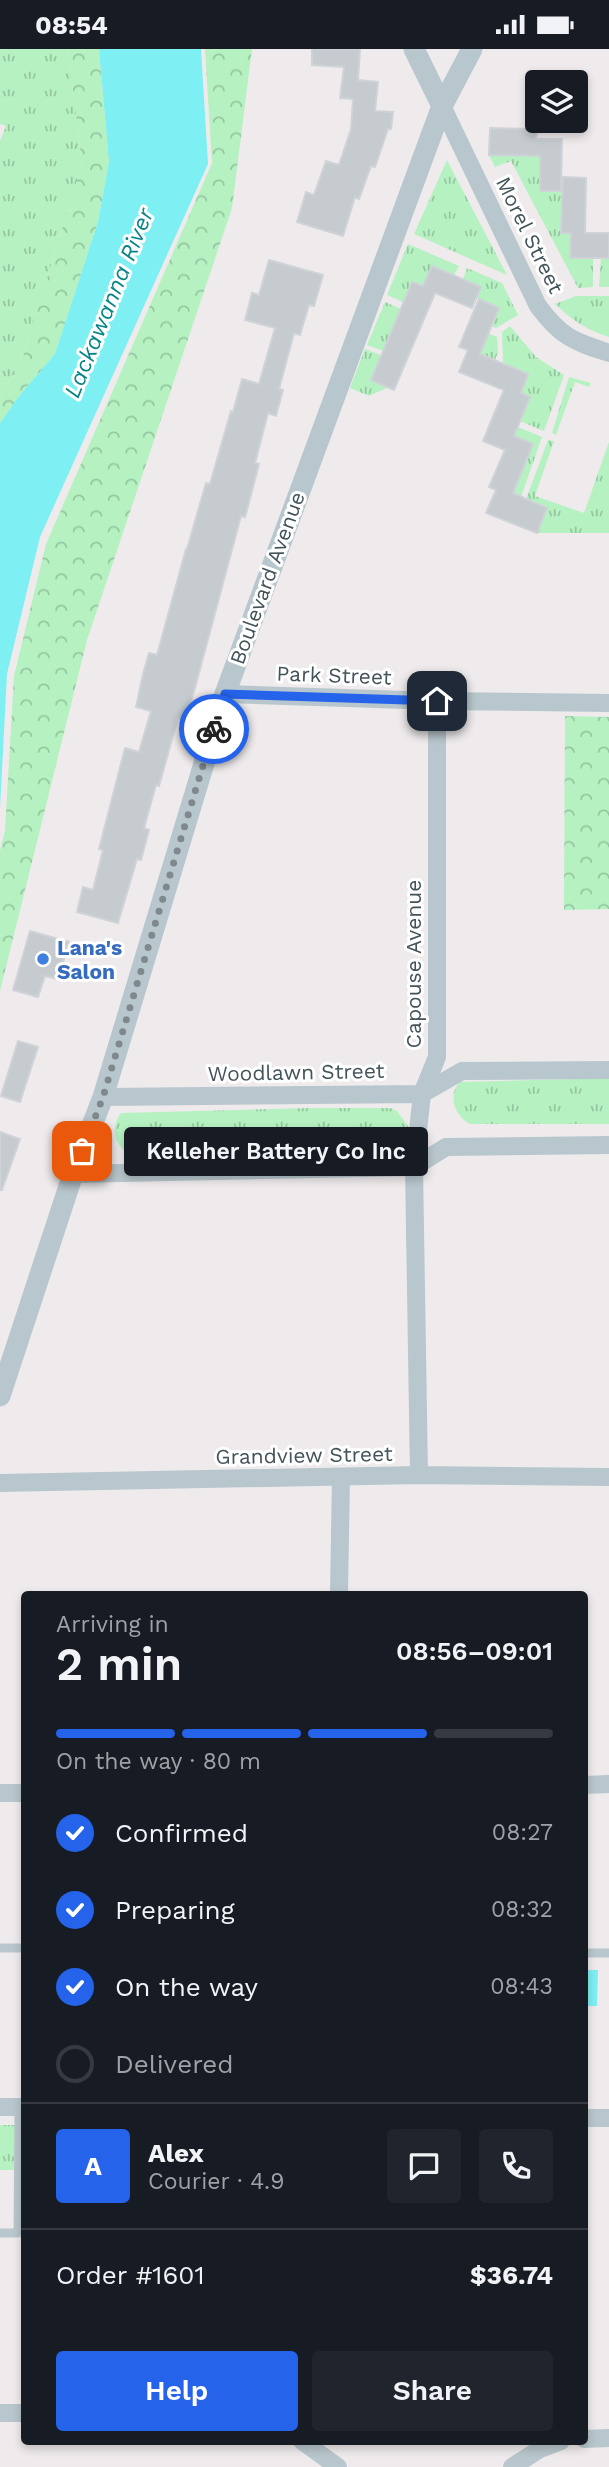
<!DOCTYPE html>
<meta charset="utf-8">
<style>
body{margin:0;font-family:"Work Sans",sans-serif;background:#20242c;color:#f1f3f6;height:100vh;display:flex;flex-direction:column;font-size:26px;white-space:nowrap}
*{box-sizing:border-box;margin:0}
p{font-size:23px;color:#9ea1a6}
.icon{flex:none;width:38px;height:38px;fill:none;stroke:currentColor;stroke-width:2;stroke-linecap:round;stroke-linejoin:round}
.map{position:relative;flex:1;overflow:hidden}
.side{position:absolute;left:21px;top:1542px;width:567px;height:854px;display:flex;flex-direction:column;background:#171b24;border-radius:7px;box-shadow:0 4px 10px #0003}
.side>*{flex:none}
.fabs{position:absolute;left:525px;top:21px;display:grid;gap:14px}
.fabs a{display:grid;place-items:center;width:63px;height:63px;border-radius:7px;background:#171b24;box-shadow:0 4px 10px #0003;font-size:35px}
.pin{position:absolute;display:grid;place-items:center;width:60px;height:60px;color:#fff;margin:-30px;border-radius:14px;box-shadow:0 4px 10px #0006}
.courier{position:absolute;display:grid;place-items:center;width:70px;height:70px;margin:-35px;border:5px solid #2563eb;border-radius:50%;background:#fff;color:#222;box-shadow:0 2px 9px #0007}
.bubble{position:absolute;height:49px;border-radius:7px;background:#171b24;box-shadow:0 4px 10px #0003;font-size:23px;font-weight:600;line-height:49px;text-align:center}
.head em{font-style:normal;font-weight:600}
.head div{display:flex;flex-direction:column-reverse}
.head{display:flex;align-items:center;justify-content:space-between;height:119px;padding:0 35px}
h1{font-size:46px;font-weight:600;line-height:52px}
.bar{display:grid;grid-template-columns:repeat(4,1fr);gap:10px 7px;align-content:center;height:84px;padding:0 35px}
.bar i{height:9px;border-radius:5px;background:#363941}
.bar .current{background:#2563eb}
.bar p{grid-column:span 4}
.line{display:flex;align-items:center;gap:18px;padding:0 35px;border-top:2px solid #363941}
.line div{flex:1}
.round{display:grid;place-items:center;flex:none;width:74px;height:74px;border-radius:7px;background:#20242c}
ol{padding:0 35px;list-style:none}
li{display:flex;align-items:center;gap:21px;height:77px}
li p{margin-inline-start:auto}
li .icon{padding:7px;border-radius:50%;background:#2563eb;color:#fff;stroke-width:4}
li:last-child{color:#9ea1a6}
li i{width:38px;height:38px;border:4px solid #363941;border-radius:50%}
.cta{display:flex;gap:14px;margin-top:auto;padding:14px 35px}
.cta a{flex:1;height:80px;border-radius:7px;background:#2563eb;color:#fff;font-size:28px;font-weight:600;line-height:80px;text-align:center}
.cta a+a{background:#20242c;color:#f1f3f6}
.status{display:flex;justify-content:space-between;align-items:center;height:49px;padding:0 35px;background:#171b24;direction:ltr}
.status svg{height:19px;fill:currentColor}
.map>svg:first-child{display:block}
.grass{fill:url(#grass-tufts)}
.forest{fill:url(#forest-crowns)}
.water{fill:#7eeff2}
.building{fill:#c5cbcf;stroke:#cfd3d8;stroke-width:2}
.lines{fill:none;stroke-linecap:round;stroke-linejoin:round}
.service{stroke:#b8c7cd;stroke-width:9}
.minor{stroke:#b8c7cd;stroke-width:18}
.tertiary{stroke:#b8c7cd;stroke-width:21}
.done{stroke:#7f888d;stroke-width:7;stroke-dasharray:0 12.6}
.route{stroke:#2563eb;stroke-width:9}
.shop-dot{fill:#3f7fe0;stroke:#fff;stroke-width:2.5}
.labels{text-anchor:middle;dominant-baseline:central;stroke-width:6;stroke-linejoin:round;paint-order:stroke}
.street-label{font-size:21px;fill:#43535a;stroke:#fff}
.shop-label{font-size:21px;font-weight:bold;fill:#366cbe;stroke:#fff;text-anchor:start}
.water-label{font-size:23px;font-style:italic;fill:#068487;stroke:#fff}
</style>
<div class="status"><b>08:54</b><svg viewBox="0 0 49 12"><path d="M0 12V9h3v3zM5 12V6h3v6zM10 12V3h3v9zM15 12V0h3v12zM26 1h20v11H26zM47 4h2v5h-2z"/></svg></div>
<div class="map">
<svg width="609" height="2418" viewBox="0 0 609 2418">
<defs>
<pattern id="grass-tufts" width="24" height="20" patternUnits="userSpaceOnUse" patternTransform="scale(1.75)"><rect width="24" height="20" fill="#b5f1c1"/><path d="M3 7l-1-3M5 7V3M7 7l1-3M15 17l-1-3M17 17v-4M19 17l1-3" fill="none" stroke="#95c6a0"/></pattern>
<pattern id="forest-crowns" width="20" height="18" patternUnits="userSpaceOnUse" patternTransform="scale(1.75)"><rect width="20" height="18" fill="#b5f1c1"/><path d="M2 6a3 3 0 1 1 6 0M12 15a3 3 0 1 1 6 0" fill="none" stroke="#95c6a0"/></pattern>
</defs>
<rect width="100%" height="100%" fill="#efebec"/>
<path class="grass" d="M0,0H68L82,115L22,311L0,346V92L6,77L0,75Z
M489,106L540,107V142H562V184H571V209H593V238L578,239L511,112L495,118Z
M447,111L507,226L414,185Z
M408,195L459,217L454,226L432,217L423,237L412,233L403,253L387,246Z
M601,209H609V238H599Z
M467,219L502,234L518,266L496,279L491,277L499,259L476,249L481,238L463,230Z
M576,247H609V288C587,281 572,271 555,255Z
M385,253L401,260L383,302L367,296Z
M510,277L536,308L564,326L544,382L520,372L530,348L521,344L528,325L503,315L502,283Z
M488,284L497,288L498,303L495,311L480,305Z
M365,300L381,306L371,331L389,338L369,347L350,339Z
M569,328L591,334L589,338L575,333L556,386L552,384Z
M518,378L542,388L521,448L513,445L533,396L514,387Z
M548,391L554,392L535,447L584,464L609,393V484H537L547,459L526,450Z
M609,1029V1075H470C455,1067 447,1047 460,1033Z
M311,1059H390L397,1062L408,1077C406,1088 403,1098 392,1102C353,1116 307,1107 267,1106C222,1104 177,1106 131,1106C115,1098 109,1079 121,1064Z
M0,2076H15L14,2121H0Z"/>
<path class="forest" d="M68,0H99L109,113L98,173L55,305L20,346L0,374V346L22,311L82,115Z
M205,0H252L232,159L87,591L0,942V802L5,781L14,627L46,495L212,114Z
M565,667L609,668V860L564,861Z"/>
<path class="water" d="M99,0H201L208,115L40,488L7,625L0,759V374L20,346L55,305L98,173L109,113Z
M585,1921H598L597,1957H585Z"/>
<path class="building" d="M312,0H360L358,31L378,33L375,62L393,63L391,80H388L375,118L371,117L359,150L355,148L343,187L297,173L306,143L314,146L326,112L339,116L351,80L353,50L340,49L344,18L312,16Z
M490,79L537,80L536,90H562L561,142H540V107L489,106Z
M563,128L586,129L585,184H609V209H570L571,184H561Z
M269,211L323,226L314,257L309,256L300,286L294,284L279,340L283,341L276,367L268,364L255,414L259,415L251,446L245,468L241,467L195,639L185,671L178,669L159,737L156,736L144,779L149,781L141,811L137,810L118,874L77,863L83,838L93,841L103,801L99,800L125,699L139,703L151,662L136,658L143,625L149,604L157,606L186,500H187L206,434L210,435L231,362L233,363L242,330L259,335L275,279L245,271L252,244L259,246Z
M432,217L481,238L472,259L435,244L394,341L371,331L412,233L423,237Z
M479,250L499,259L480,305L528,325L521,344L530,348L514,387L533,395L513,444L547,459L537,484L486,464L496,441L489,438L505,401L483,392L504,341L459,323L468,301L459,298Z
M30,882L69,893L58,930L45,927L38,948L13,941Z
M18,992L38,998L20,1053L1,1047Z
M0,1083L20,1090L2,1141H0Z"/>
<g class="lines">
<path class="service" d="M0,1899H24
M584,1904H609
M0,2184H18L19,2058"/>
<path class="minor" d="M442,57L538,257C562,289 573,292 609,304
M225,645L437,652L609,654
M103,1048L422,1045L462,1022L609,1021
M73,1125L414,1118L446,1098L609,1096
M419,1426L414,1118L422,1045L437,1008V652
M0,1434L419,1426L609,1428
M339,1545L341,1428
M584,1736L609,1735
M0,1744H24
M0,2058H24
M584,2069H609
M0,2364H24
M584,2390L609,2389
M302,2392L338,2418
M512,2418L540,2400L561,2392"/>
<path class="tertiary" d="M414,0L442,57
M0,1347L73,1125L103,1048L225,645L442,57L472,0"/>
</g>
<g class="lines">
<path class="done" d="M82,1102L103,1048L214,680"/>
<path class="route" d="M214,680L225,645L437,652"/>
</g>
<circle class="shop-dot" cx="43" cy="910" r="7"/>
<g class="labels">
<g class="street-label">
<text transform="translate(530 186) rotate(64)">Morel Street</text>
<text transform="translate(267 529) rotate(-70)">Boulevard Avenue</text>
<text transform="translate(334 626) rotate(2)">Park Street</text>
<text transform="translate(413 915) rotate(-90)">Capouse Avenue</text>
<text transform="translate(296 1023) rotate(-1)">Woodlawn Street</text>
<text transform="translate(304 1406) rotate(-1)">Grandview Street</text>
</g>
<g class="shop-label">
<text x="57" y="898">Lana's<tspan x="57" dy="24">Salon</tspan></text>
</g>
<g class="water-label">
<text transform="translate(109 254) rotate(-68)">Lackawanna River</text>
</g>
</g>
</svg>
<div class="fabs">
<a><svg class="icon" aria-label="layers" viewBox="0 0 24 24"><path d="M12 4l9 5-9 5-9-5zM3 14l9 5 9-5"/></svg></a>
</div>
<div class="pin" style="left:82px;top:1102px;background:#ea580c"><svg class="icon" aria-label="bag" viewBox="0 0 24 24"><path d="M5 8h14l-1 12H6zM9 8a3 3 0 0 1 6 0"/></svg></div>
<div class="pin" style="left:437px;top:652px;background:#1f2937"><svg class="icon" aria-label="home" viewBox="0 0 24 24"><path d="M3 11l9-7 9 7M6 9v11h12V9"/></svg></div>
<div class="courier" style="left:214px;top:680px"><svg class="icon" aria-label="bike" viewBox="0 0 24 24"><circle cx="6" cy="16" r="4"/><circle cx="18" cy="16" r="4"/><path d="M6 16l4-8h5l3 8M10 8l3 8H6M13 5h3"/></svg></div>
<div class="bubble" style="left:124px;top:1078px;width:304px">Kelleher Battery Co Inc</div>
<section class="side">
<div class="head"><div><h1>2 min</h1><p>Arriving in</p></div><em>08:56–09:01</em></div>
<div class="bar"><i class="current"></i><i class="current"></i><i class="current"></i><i></i><p>On the way · 80 m</p></div>
<ol>
<li><svg class="icon" aria-label="check" viewBox="0 0 24 24"><path d="M5 12l5 5 9-10"/></svg>Confirmed<p>08:27</p></li>
<li><svg class="icon" aria-label="check" viewBox="0 0 24 24"><path d="M5 12l5 5 9-10"/></svg>Preparing<p>08:32</p></li>
<li><svg class="icon" aria-label="check" viewBox="0 0 24 24"><path d="M5 12l5 5 9-10"/></svg>On the way<p>08:43</p></li>
<li><i></i>Delivered</li>
</ol>
<div class="line" style="height:126px"><b class="round" style="background:#2563eb;color:#fff">A</b><div><b>Alex</b><p>Courier · 4.9</p></div><a class="round"><svg class="icon" aria-label="chat" viewBox="0 0 24 24"><path d="M4 5h16v11H9l-5 4z"/></svg></a><a class="round"><svg class="icon" aria-label="phone" viewBox="0 0 24 24"><path d="M5 4h4l2 5-3 2q2 4 5 5l2-3 5 2v4C11 20 4 13 5 4z"/></svg></a></div>
<div class="line" style="height:91px"><div>Order #1601</div><b>$36.74</b></div>
<div class="cta"><a>Help</a><a>Share</a></div>
</section>
</div>
